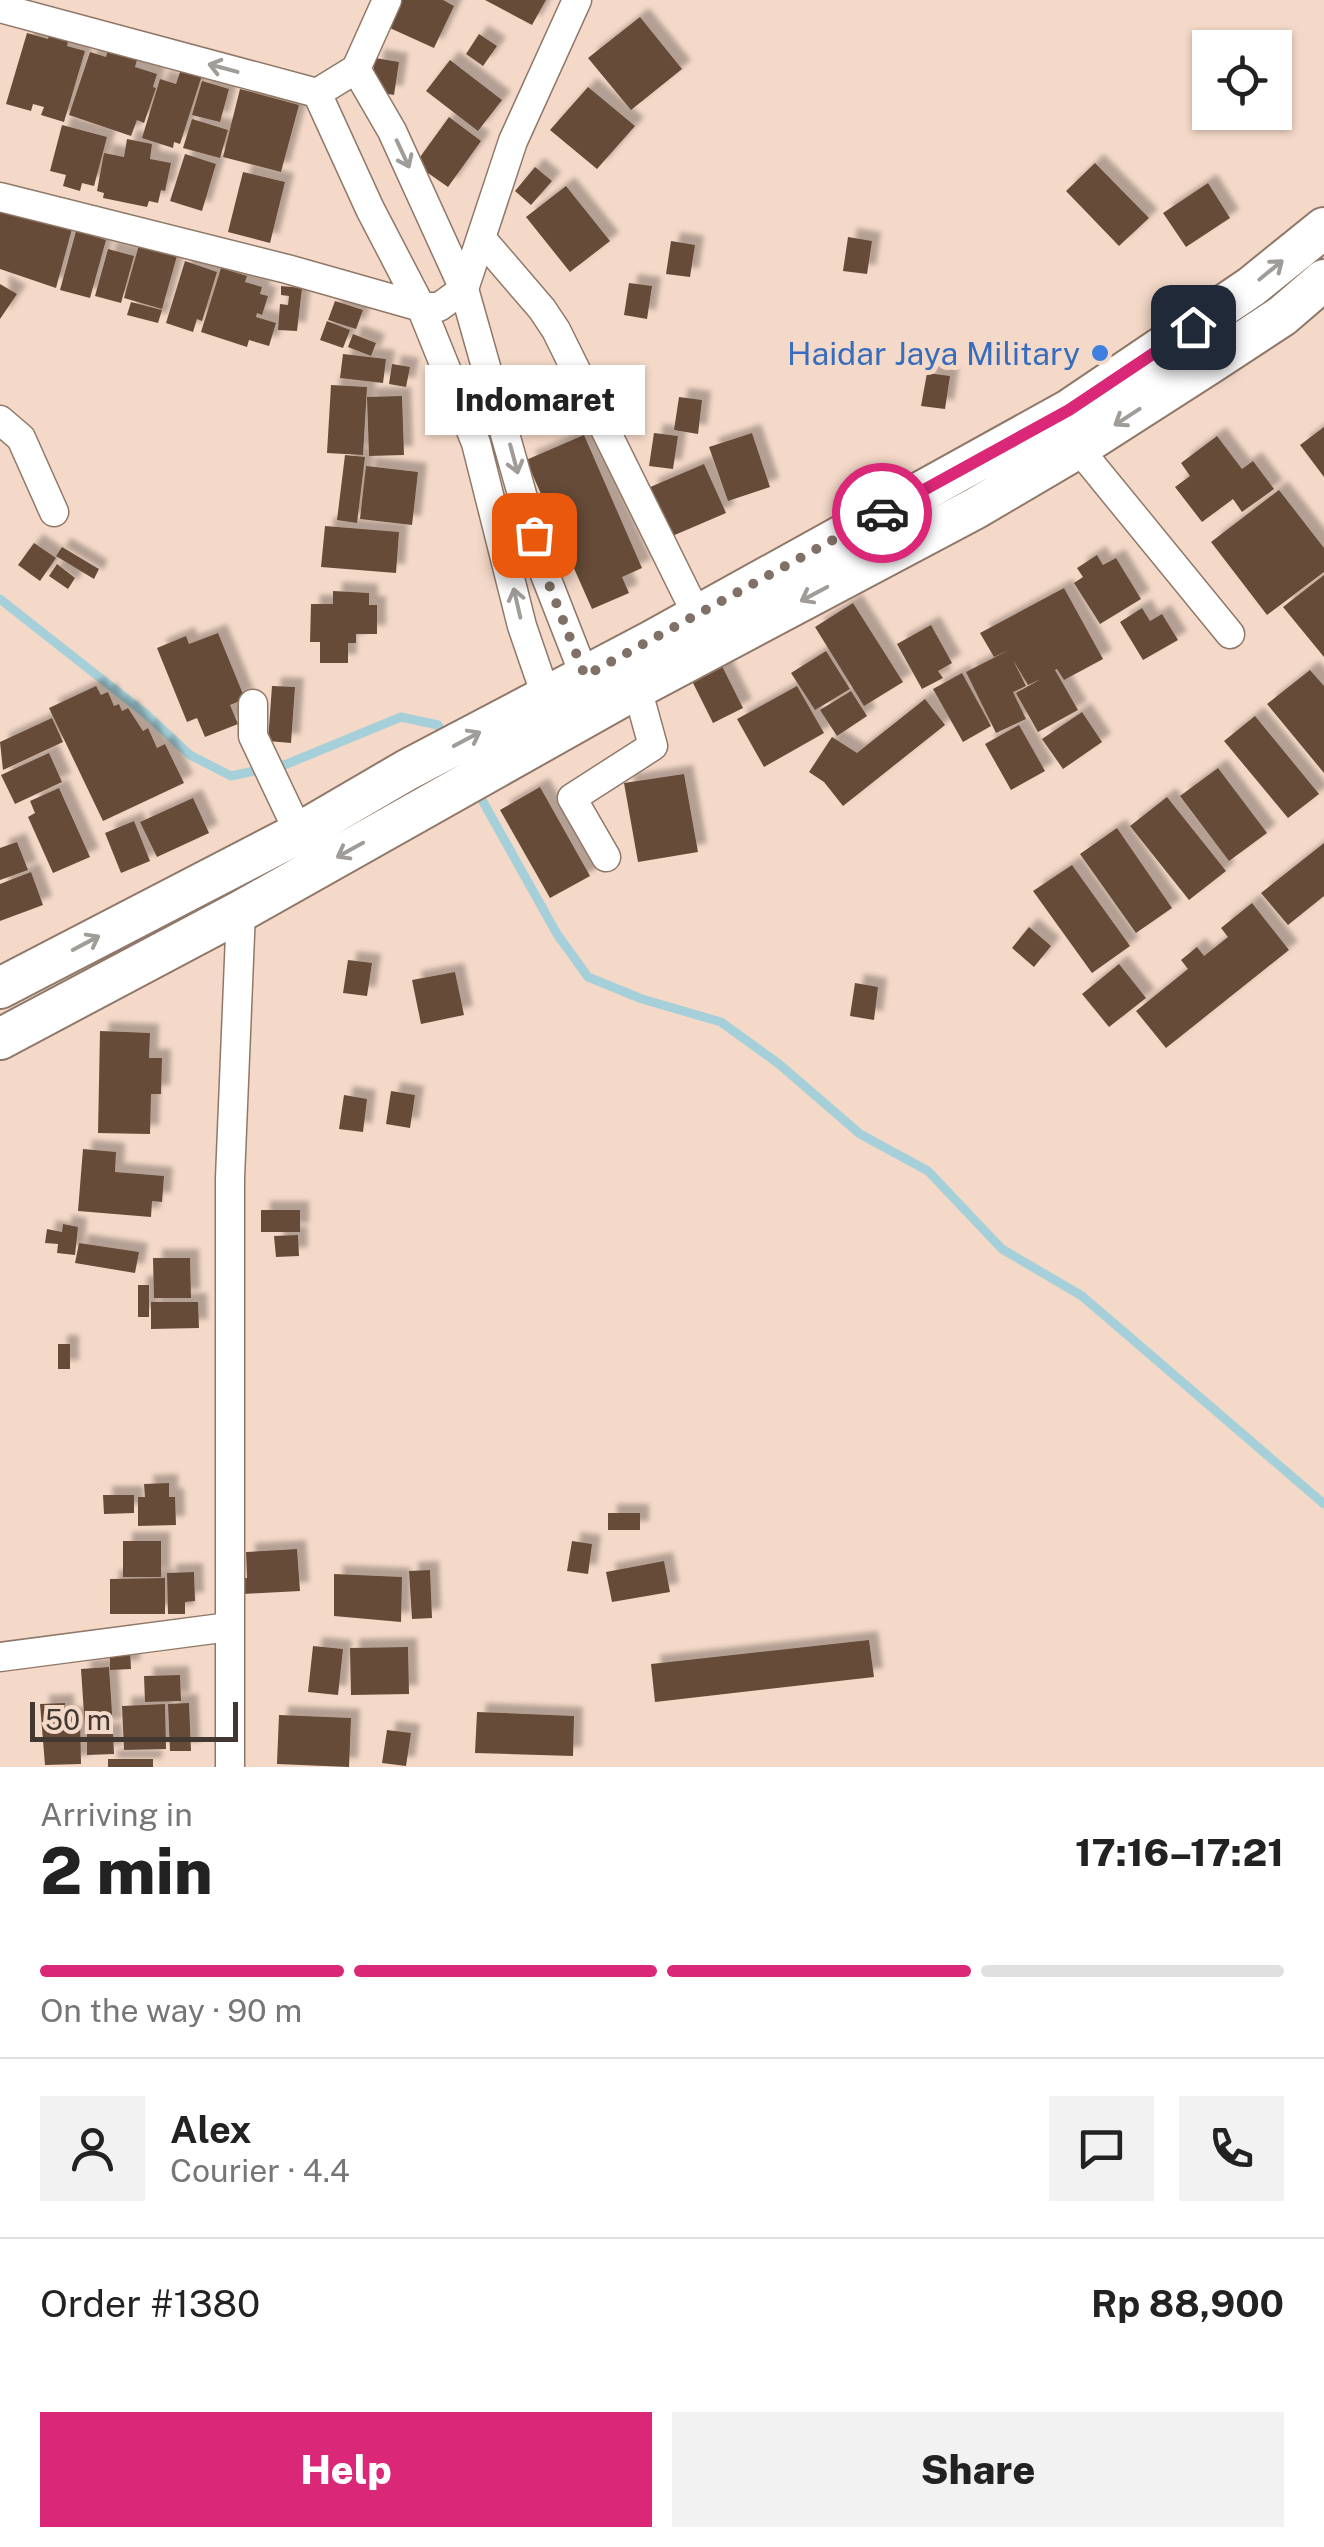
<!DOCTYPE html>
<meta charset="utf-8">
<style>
body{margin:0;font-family:"Public Sans",sans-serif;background:#f2f2f2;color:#222;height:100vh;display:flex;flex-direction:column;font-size:38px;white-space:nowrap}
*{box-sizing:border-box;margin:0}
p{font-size:32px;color:#767676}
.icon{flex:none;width:55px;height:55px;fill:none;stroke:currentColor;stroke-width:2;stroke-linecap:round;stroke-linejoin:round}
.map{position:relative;height:1767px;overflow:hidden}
.side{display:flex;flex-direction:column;background:#fff;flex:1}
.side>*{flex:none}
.controls{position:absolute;left:1192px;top:30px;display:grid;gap:20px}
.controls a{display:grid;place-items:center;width:100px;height:100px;border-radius:0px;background:#fff;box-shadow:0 2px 8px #0004;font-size:50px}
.scale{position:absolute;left:30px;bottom:25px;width:208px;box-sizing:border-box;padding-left:10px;border:5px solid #423831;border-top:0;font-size:28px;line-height:35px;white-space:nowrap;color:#423831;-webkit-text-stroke:8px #f4d9c8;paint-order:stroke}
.pin{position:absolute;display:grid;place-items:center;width:85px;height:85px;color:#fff;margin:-42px;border-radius:20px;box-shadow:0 5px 15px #0006}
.courier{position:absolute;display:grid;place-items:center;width:100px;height:100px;margin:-50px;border:8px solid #db2777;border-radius:50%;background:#fff;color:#222;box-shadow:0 2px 12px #0007}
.bubble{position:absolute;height:70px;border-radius:0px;background:#fff;box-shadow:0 2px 8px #0004;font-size:32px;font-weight:800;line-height:70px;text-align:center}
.summary em{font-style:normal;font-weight:800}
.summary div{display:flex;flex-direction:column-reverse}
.summary{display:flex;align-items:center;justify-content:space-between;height:170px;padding:0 40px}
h1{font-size:65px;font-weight:800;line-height:75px}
.bar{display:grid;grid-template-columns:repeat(4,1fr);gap:15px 10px;align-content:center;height:120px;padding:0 40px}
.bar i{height:12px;border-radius:8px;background:#e0e0e0}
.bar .selected{background:#db2777}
.bar p{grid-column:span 4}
.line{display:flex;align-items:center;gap:25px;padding:0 40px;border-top:2px solid #e0e0e0}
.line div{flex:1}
.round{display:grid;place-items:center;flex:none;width:105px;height:105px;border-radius:0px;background:#f2f2f2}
.cta{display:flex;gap:20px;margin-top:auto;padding:20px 40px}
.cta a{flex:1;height:115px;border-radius:0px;background:#db2777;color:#fff;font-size:40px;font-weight:800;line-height:115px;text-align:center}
.cta a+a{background:#f2f2f2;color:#222}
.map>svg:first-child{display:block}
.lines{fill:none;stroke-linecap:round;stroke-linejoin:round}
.stream{stroke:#a6d0d9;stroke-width:9}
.building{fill:#664b39;filter:url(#shadow)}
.minor-casing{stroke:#907868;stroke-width:31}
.highway-casing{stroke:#907868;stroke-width:44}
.minor{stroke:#fff;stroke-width:28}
.highway{stroke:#fff;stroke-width:40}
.oneway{stroke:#a09c98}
.done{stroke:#807066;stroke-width:10;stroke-dasharray:0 18}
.route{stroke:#db2777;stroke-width:12}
.shop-dot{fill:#3f7fe0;stroke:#f4d9c8;stroke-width:4}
.labels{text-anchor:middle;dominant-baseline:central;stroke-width:10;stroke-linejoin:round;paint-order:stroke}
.shop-label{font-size:32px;fill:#366cbe;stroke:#f4d9c8;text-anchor:end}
</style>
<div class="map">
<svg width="1324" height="1767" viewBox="0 0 1324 1767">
<defs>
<filter id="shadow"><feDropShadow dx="9" dy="-9" stdDeviation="2.5" flood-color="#0004"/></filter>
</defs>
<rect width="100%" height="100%" fill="#f4d9c8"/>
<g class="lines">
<path class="stream" d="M0,599L146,714L190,755L231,776L287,764L401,717L438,725L446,740
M477,791L557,934L588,977L642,999L721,1022L779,1064L860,1134L928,1171L1002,1249L1082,1296L1324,1504"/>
</g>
<path class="building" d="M393,0H443L454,6L434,48L381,24Z
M485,0H546L532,25Z
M640,17L682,69L631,110L588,58Z
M50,32L69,37L67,46L85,51L64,122L41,115L44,107L33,104L31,111L6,104L27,33L48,39Z
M479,34L497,46L483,66L466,54Z
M108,50L137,60L135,67L157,74L153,87L156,88L144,123L137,120L131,136L69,115L90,52L106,57Z
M375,58L399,62L394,95L371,91Z
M450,60L502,100L478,131L426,91Z
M182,66L203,72L180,144L174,142L173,148L142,138L160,79L176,84Z
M202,81L229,89L220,122L192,115Z
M588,87L635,126L597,169L550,130Z
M240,89L299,105L281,172L223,157Z
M449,117L481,141L448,187L415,164Z
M192,119L228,130L220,158L183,148Z
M62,125L107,137L94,186L82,183L80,191L63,186L66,175L50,171Z
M127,139L152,144L150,159L171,163L165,191L161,190L158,203L149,201L147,207L103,198L104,193L97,191L104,153L124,157Z
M185,154L216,164L202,211L170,201Z
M1095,163L1149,218L1119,246L1066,191Z
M535,167L552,181L531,205L515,191Z
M243,172L285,182L270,243L228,232Z
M1208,183L1230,218L1186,247L1163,213Z
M566,186L610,241L570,272L526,217Z
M0,208L72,229L56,288L0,269Z
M76,231L106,240L90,298L60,290Z
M848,237L872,241L867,274L843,271Z
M671,241L695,245L690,277L666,274Z
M139,245L177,256L162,309L124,298Z
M108,249L134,256L121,303L95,296Z
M185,261L217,272L202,321L197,319L193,332L166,323Z
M221,268L247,276L245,282L262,287L260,294L268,296L262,315L257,313L256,317L276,323L269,346L249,340L247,347L201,332Z
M629,283L652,286L647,319L624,315Z
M0,284L17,294L0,319Z
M281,286L302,288L297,331L278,330L280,304L288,305L289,296L281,295Z
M335,301L363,310L356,329L328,320Z
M131,302L162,310L158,323L127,315Z
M327,321L350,330L343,348L320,340Z
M353,334L376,343L371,356L348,347Z
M343,354L386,359L383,383L340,378Z
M392,364L410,367L406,387L389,384Z
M927,373L950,376L945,409L921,406Z
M331,385L367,387L363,455L327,453Z
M552,390L565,419L539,430L526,401Z
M402,396L404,455L369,456L367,397Z
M679,397L702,400L698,434L674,430Z
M1324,427V477L1300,445Z
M654,433L678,436L673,469L649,466Z
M752,433L770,487L728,501L709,447Z
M584,435L642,568L622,577L629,593L592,609L526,460Z
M1217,436L1242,469L1253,461L1274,489L1242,512L1233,499L1202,522L1175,487L1190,476L1181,463Z
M345,455L365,457L357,523L337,520Z
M704,464L726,513L670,537L648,488Z
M366,466L418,472L412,525L360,519Z
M1279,490L1324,548V572L1267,615L1211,542Z
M325,526L399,532L396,573L321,567Z
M34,543L56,558L40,581L18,565Z
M62,547L99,569L94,579L56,556Z
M1097,555L1103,565L1116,558L1141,599L1100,624L1074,583L1083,577L1077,568Z
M57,564L75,578L68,589L49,576Z
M1324,575V657L1283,607Z
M1064,588L1103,659L1064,680L1057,669L1055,670L1078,710L1038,732L1016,693L1041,679L1028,685L1013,660L1026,686L1013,692L1026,719L996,733L966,672L1009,650L994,657L980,633Z
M333,591L369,593V605H377V634H356V643H348V663H320V642H310L311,604H333Z
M853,603L903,682L864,706L815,627Z
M1142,608L1150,621L1162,614L1178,640L1143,660L1120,622Z
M931,625L952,663L938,671L943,678L922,689L897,644Z
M218,633L245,699L230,705L238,724L205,737L197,718L187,722L157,648L186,636L189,644Z
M826,651L850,689L815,710L791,673Z
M720,662L743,708L713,723L690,677Z
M1310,670L1324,686V773L1267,704Z
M962,673L991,726L963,742L933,689Z
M96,686L101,695L108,692L114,706L119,704L122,711L128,708L143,731L148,728L157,748L165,744L184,783L103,821L49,708Z
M272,686L295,687L291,743L268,741Z
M797,686L824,733L764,767L737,719Z
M851,691L867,716L837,736L820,710Z
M925,699L945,725L843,806L824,782L809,772L832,737L857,753Z
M1082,712L1102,742L1063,769L1042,739Z
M1255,716L1319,794L1288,818L1224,741Z
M52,718L63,742L3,770L0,742Z
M1019,725L1045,771L1011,790L985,744Z
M49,753L62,782L15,804L1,775Z
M1218,768L1267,833L1229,861L1180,796Z
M684,774L698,852L638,862L624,783Z
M540,787L590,876L550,898L500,810Z
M59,788L90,857L53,873L28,817L35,813L30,801Z
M1167,797L1226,871L1189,900L1130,826Z
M193,798L209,833L157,857L140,822Z
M134,821L150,861L121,873L105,833Z
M1117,828L1172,908L1136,933L1080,854Z
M17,842L28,870L0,880V848Z
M1324,843V896L1288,925L1261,893Z
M1072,865L1130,946L1092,973L1033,891Z
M31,872L43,905L0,921V884Z
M1252,903L1289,950L1166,1048L1136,1011L1188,969L1181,960L1197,947L1204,956L1228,937L1221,928Z
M1029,927L1051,946L1034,967L1012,948Z
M348,960L372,963L367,996L343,993Z
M1119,964L1146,998L1109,1027L1082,994Z
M455,972L464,1015L421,1024L412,980Z
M855,983L878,987L874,1020L850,1016Z
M100,1031L150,1033L149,1058H162L161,1094H151L150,1134L98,1133Z
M391,1091L415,1095L410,1128L386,1124Z
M344,1095L367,1099L363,1132L339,1129Z
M83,1149L116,1152L115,1172L164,1176L162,1202L152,1201L151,1217L78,1211Z
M261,1210H300V1232H261Z
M63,1224L78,1227L75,1255L57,1253L58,1244L45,1243L47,1229L62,1232Z
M298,1235L299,1256L276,1257L274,1236Z
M79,1243L139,1252L135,1273L75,1263Z
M153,1258H190L191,1298H154Z
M138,1285H149V1317H138Z
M151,1302H198L199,1328L151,1329Z
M58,1344H70V1369H58Z
M169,1483V1497H175L176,1525L138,1526V1497H145L144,1484Z
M103,1495H134V1513L104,1514Z
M608,1513H640V1530H608Z
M123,1541H161V1577H123Z
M572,1541L592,1544L588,1574L567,1571Z
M297,1549L300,1591L243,1594L242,1578H247L246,1552Z
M664,1561L670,1592L612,1602L606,1572Z
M430,1570L432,1618L412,1619L409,1571Z
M194,1572L195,1601L185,1602V1614H168L167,1573Z
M334,1574L402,1577L401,1622L334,1616Z
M165,1578V1614H110V1579Z
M869,1640L874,1677L655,1702L651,1664Z
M313,1646L343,1649L338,1695L308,1692Z
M408,1647L409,1694L351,1695L350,1648Z
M110,1651H130L131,1669L110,1670Z
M109,1667L113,1728L85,1729L81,1669Z
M180,1675L181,1701L145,1702L144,1676Z
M65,1703V1716H80L81,1764L45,1765L40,1704Z
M189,1703L191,1751H170L168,1704Z
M165,1704L166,1749L124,1750L122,1706Z
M477,1712L574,1716L573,1756L475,1753Z
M279,1715L351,1718L349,1767L277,1764Z
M387,1730L411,1733L406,1766L382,1763Z
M113,1732L114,1754L87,1755V1733Z
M108,1759H153V1767H108Z"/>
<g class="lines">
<defs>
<path id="minor" d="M0,8L317,93L356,69L387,0
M356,69L392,131L464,289L544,572L585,677
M317,93L370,209L421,307L476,443L522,626L546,696
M0,197L287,269L421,307H439L464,289L513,141L577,0
M481,238L542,309L556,330L697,615
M0,420L21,438L54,512
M1078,448L1230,634
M253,704V736L299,833
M606,857L572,798L653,746L637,688
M0,1657L229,1627
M230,1767V1178L241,911"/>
<path id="highway" d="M0,988L299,833L407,770L652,641L1069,410L1251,287L1324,228
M0,1039L241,911L637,688L976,508L1078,448L1209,364L1282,316L1324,280"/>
</defs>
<use href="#minor" class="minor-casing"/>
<use href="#highway" class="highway-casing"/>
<use href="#minor" class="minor"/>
<use href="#highway" class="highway"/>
</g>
<defs><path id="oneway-shaft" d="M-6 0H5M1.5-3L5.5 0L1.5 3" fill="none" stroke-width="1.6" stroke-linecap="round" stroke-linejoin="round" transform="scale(2.5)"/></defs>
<g class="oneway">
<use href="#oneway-shaft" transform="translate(223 68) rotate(-165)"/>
<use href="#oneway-shaft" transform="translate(403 154) rotate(65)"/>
<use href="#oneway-shaft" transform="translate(1271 270) rotate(-39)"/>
<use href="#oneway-shaft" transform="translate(1127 417) rotate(147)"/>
<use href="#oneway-shaft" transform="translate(514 459) rotate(75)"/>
<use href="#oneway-shaft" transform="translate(814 594) rotate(152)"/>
<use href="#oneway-shaft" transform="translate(517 603) rotate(-103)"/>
<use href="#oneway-shaft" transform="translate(467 739) rotate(-28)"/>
<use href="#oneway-shaft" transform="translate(350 850) rotate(151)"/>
<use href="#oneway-shaft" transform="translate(86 943) rotate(-28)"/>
</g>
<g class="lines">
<path class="done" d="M534,535L544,572L585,676L882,513"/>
<path class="route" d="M882,513L1069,410L1193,327"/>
</g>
<circle class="shop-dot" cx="1100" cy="353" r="10"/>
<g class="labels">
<g class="shop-label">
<text x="1080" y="353">Haidar Jaya Military</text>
</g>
</g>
</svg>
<div class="controls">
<a><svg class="icon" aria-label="locate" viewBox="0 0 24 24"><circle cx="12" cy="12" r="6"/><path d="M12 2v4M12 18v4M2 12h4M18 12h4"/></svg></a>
</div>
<div class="scale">50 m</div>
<div class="pin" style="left:534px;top:535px;background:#ea580c"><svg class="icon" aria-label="bag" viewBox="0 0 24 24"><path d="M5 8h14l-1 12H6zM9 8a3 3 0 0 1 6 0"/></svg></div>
<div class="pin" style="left:1193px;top:327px;background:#1f2937"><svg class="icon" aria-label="home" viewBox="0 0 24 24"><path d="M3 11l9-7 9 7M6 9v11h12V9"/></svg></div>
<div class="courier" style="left:882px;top:513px"><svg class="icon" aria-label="car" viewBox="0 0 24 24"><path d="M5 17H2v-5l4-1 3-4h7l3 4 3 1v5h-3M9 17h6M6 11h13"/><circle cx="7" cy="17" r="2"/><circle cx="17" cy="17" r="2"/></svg></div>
<div class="bubble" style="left:425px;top:365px;width:220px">Indomaret</div>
</div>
<section class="side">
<div class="summary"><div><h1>2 min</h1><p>Arriving in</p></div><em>17:16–17:21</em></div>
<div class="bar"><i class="selected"></i><i class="selected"></i><i class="selected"></i><i></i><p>On the way · 90 m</p></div>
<div class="line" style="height:180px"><a class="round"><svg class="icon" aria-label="person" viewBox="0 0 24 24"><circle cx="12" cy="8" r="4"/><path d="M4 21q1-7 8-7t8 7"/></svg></a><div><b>Alex</b><p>Courier · 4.4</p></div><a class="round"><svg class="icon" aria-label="chat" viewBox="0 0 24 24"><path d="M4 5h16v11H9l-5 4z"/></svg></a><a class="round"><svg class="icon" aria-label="phone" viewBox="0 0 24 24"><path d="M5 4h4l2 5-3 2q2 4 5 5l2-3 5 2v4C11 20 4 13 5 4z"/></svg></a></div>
<div class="line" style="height:130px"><div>Order #1380</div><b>Rp 88,900</b></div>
<div class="cta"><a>Help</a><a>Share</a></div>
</section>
